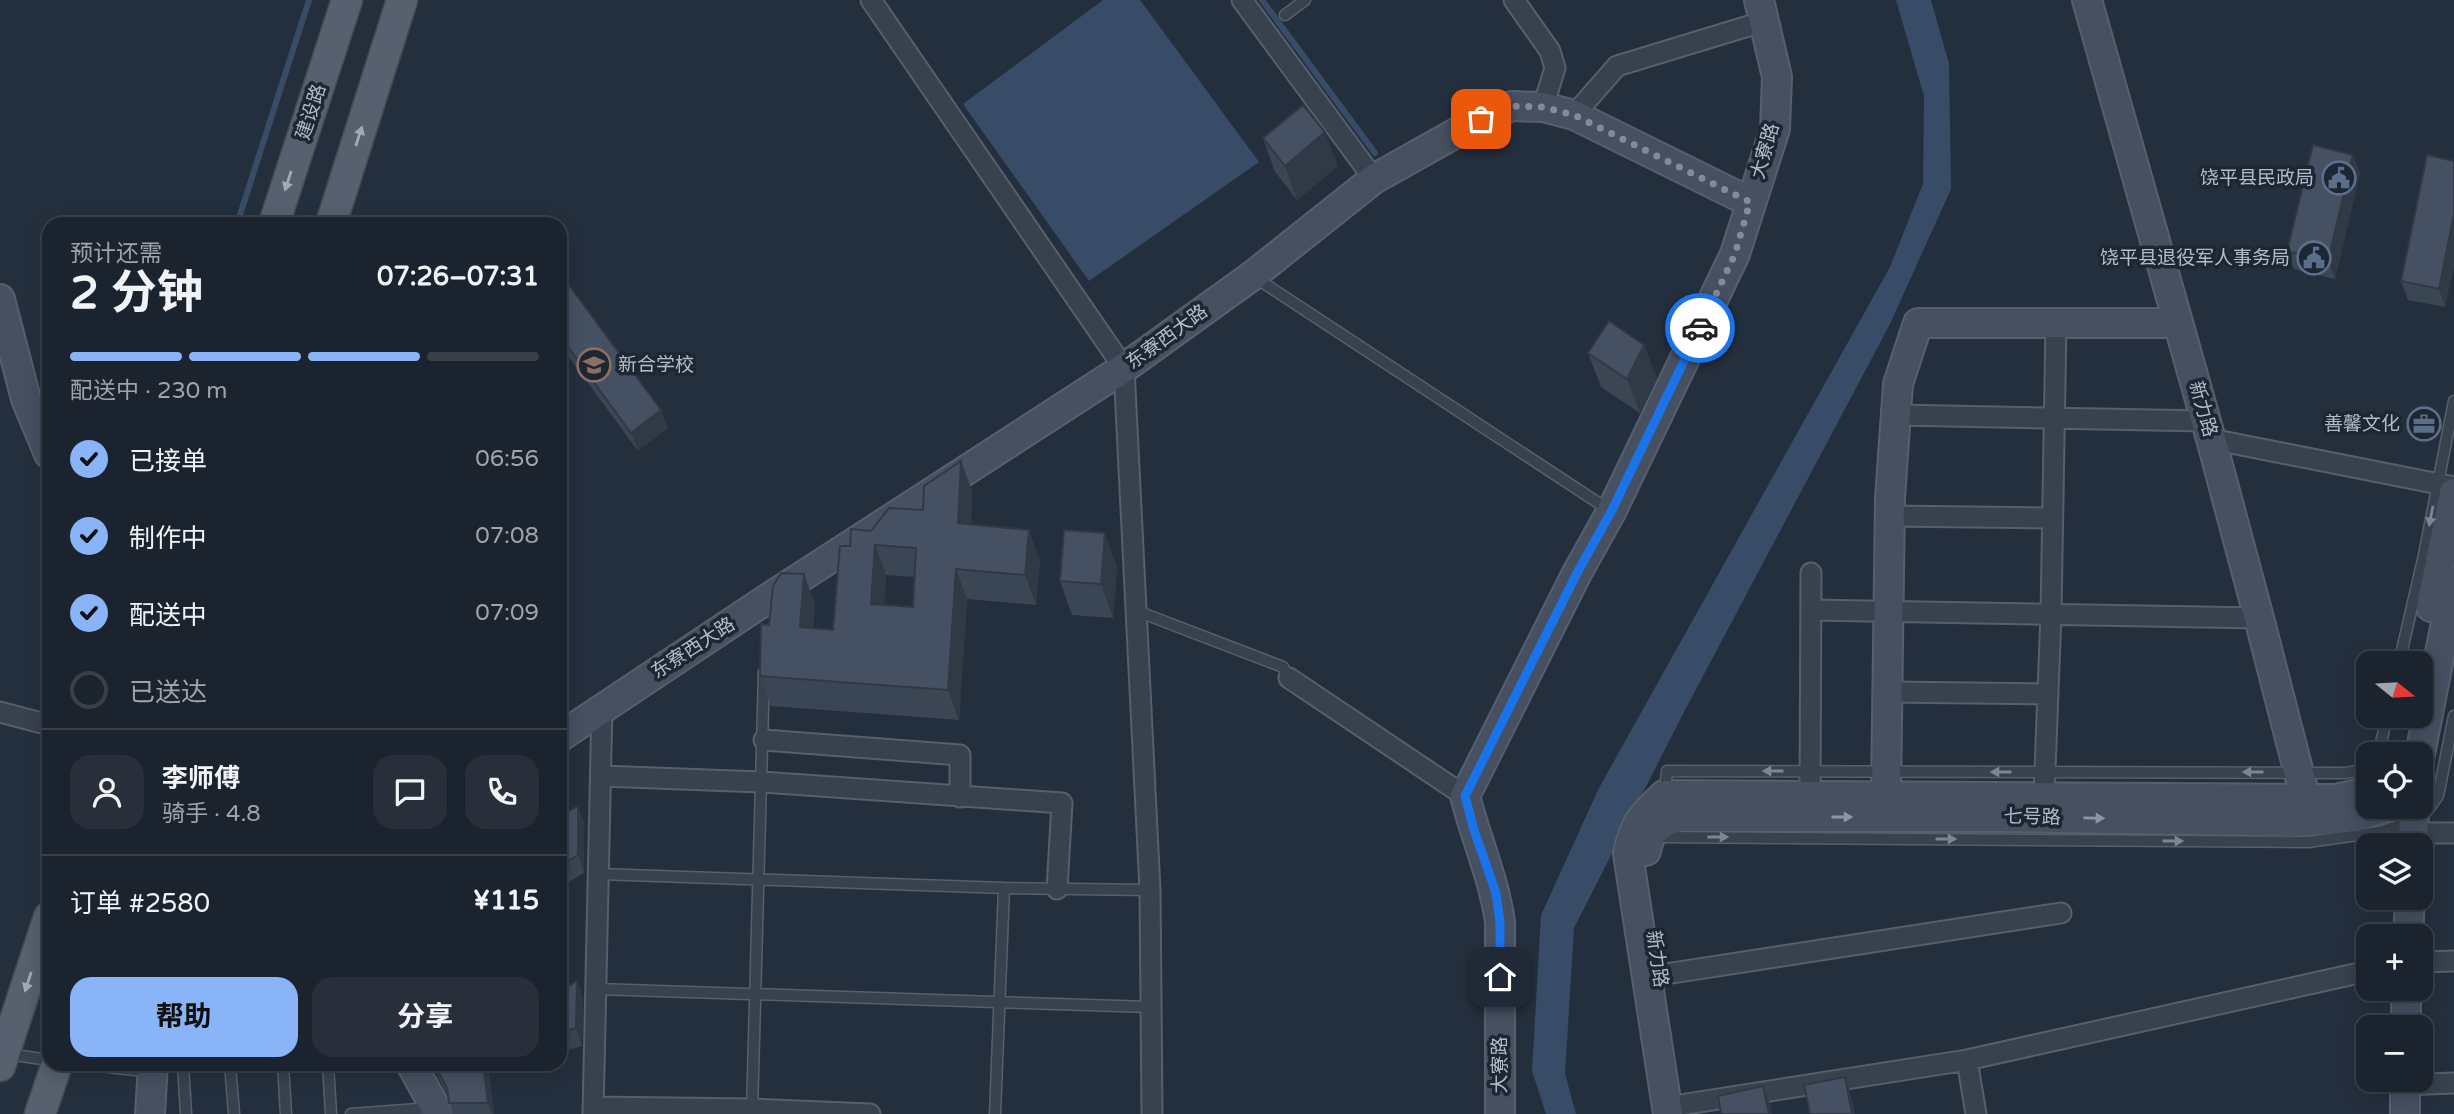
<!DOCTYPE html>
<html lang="zh">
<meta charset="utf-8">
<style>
body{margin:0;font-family:"Varela Round","Noto Sans SC",sans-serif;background:#282f3a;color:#f1f3f6;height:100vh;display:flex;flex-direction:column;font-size:26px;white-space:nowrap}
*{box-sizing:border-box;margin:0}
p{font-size:23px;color:#a0a4aa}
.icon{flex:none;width:38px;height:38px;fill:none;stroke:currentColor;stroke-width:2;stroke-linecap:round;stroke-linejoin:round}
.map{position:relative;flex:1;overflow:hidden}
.sheet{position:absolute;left:42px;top:217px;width:525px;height:854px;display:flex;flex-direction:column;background:#1b232e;border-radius:21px;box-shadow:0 4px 18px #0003,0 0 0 2px #39404a}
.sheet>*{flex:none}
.needle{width:46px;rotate:108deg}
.fabs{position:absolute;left:2356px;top:651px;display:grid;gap:14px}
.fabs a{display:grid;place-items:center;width:77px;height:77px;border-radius:14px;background:#1b232e;box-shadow:0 4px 18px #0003,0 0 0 2px #39404a;font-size:35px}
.pin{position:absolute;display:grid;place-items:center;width:60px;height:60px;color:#fff;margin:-30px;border-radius:14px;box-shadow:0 4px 10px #0006}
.courier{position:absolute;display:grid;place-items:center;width:70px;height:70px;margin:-35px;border:5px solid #1a73e8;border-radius:50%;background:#fff;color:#222;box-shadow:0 2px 9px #0007}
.headline em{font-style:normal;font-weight:700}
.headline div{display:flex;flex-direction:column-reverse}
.headline{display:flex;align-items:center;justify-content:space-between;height:119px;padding:0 28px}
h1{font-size:46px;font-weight:700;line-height:52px}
.bar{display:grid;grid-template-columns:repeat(4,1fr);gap:10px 7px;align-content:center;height:84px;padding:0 28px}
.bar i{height:9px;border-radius:5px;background:#39404a}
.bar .active{background:#8ab4f8}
.bar p{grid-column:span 4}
.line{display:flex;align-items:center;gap:18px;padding:0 28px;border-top:2px solid #39404a}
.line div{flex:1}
.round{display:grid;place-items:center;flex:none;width:74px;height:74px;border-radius:21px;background:#282f3a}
ol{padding:0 28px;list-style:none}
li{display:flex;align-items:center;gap:21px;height:77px}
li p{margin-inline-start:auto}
li .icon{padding:7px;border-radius:50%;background:#8ab4f8;color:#111;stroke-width:4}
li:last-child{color:#a0a4aa}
li i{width:38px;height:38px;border:4px solid #39404a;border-radius:50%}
.action{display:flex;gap:14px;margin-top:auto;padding:14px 28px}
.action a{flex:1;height:80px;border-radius:21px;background:#8ab4f8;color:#111;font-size:28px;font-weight:700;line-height:80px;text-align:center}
.action a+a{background:#282f3a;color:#f1f3f6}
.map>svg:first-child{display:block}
.water{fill:#394c67}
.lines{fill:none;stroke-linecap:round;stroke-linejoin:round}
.stream{stroke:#394c67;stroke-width:6}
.lane-casing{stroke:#565f6c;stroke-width:13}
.street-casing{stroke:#565f6c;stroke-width:23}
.secondary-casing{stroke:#565f6c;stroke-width:32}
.primary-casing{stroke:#414a57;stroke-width:33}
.lane{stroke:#38414e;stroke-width:10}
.street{stroke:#38414e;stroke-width:19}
.secondary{stroke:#465061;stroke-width:28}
.primary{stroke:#56606e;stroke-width:30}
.wall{fill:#3b4654;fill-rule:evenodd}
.shaded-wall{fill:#303945}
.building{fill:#455162;stroke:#303945;stroke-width:2;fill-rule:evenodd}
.oneway{fill:#a1aab7}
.oneway2{fill:#7c8592}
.oneway3{fill:#8e96a5}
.done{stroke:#828b98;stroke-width:7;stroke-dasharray:0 12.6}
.route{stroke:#1a73e8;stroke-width:9}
.labels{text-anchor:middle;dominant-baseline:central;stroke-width:7;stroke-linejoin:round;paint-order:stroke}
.street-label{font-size:19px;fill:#b4bcc9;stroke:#1d2633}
.poi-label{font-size:19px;fill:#b4bcc9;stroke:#1d2633;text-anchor:end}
</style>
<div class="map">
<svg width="2454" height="1114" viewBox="0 0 2454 1114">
<rect width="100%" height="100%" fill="#242f3e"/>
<path class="water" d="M1103,0H1140L1259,162L1089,281L963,104Z
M1896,0H1931L1949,64L1951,189L1890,324L1685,710L1574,928L1565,1074L1576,1114H1546L1532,1071L1541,915L1599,788L1890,267L1923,184L1924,96Z"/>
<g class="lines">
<path class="stream" d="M1262,0L1375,153
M237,224L309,0"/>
<defs>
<path id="lane" d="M1285,15L1305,0
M1256,278L1609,510
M1137,611L1283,667L1289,678
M2399,663L2424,555L2454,401
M2374,754L2381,743L2387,716
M1665,792L1667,771L2346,773L2366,769L2368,765
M1658,837L2308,842L2379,832L2414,821L2427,811L2438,796L2454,716
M600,874L1004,888L1150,890
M597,989L1150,1007
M8,1054L49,1060
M82,1064L152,1072
M183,1064L186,1114
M230,1064L234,1114
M283,1064L286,1114
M328,1064L331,1114
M752,1112L764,672
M351,1114L431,1108
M995,1114L1004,888"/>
<path id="street" d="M871,0L1124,368L1150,890L1152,1114
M1242,0L1374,179
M1514,0L1550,51L1555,68L1543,107
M1574,115L1617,66L1765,21
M1896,415L2206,421
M2211,439L2454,487
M1890,516L2052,518
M1811,610L2259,618
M1289,678L1465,796
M1888,692L2048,694
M0,712L49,725
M764,740L960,755V797
M601,776L761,782L1062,803L1057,889
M1810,796L1811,573
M2044,796L2051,614L2056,323
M2414,833H2454
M2420,962L2454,961
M1659,975L2061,913
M1967,1060L1976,1114
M2404,1085L2454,1083
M1680,1105L1967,1060L2368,971
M593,1107L752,1109L870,1114
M593,1114L602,707"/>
<path id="secondary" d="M2087,0L2211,439L2259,618L2302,785L2301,815
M0,299L26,399L49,454
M2431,607L2454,493
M560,737L758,605L1124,368L1252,276L1374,179L1481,119L1512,106L1543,107L1574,115L1750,202
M2420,754L2454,582
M1886,795L1890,498L1898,384L1918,323H2178
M2413,845L2414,807
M1646,851C1650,830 1657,825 1676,817H1999L2301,822L2356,817L2385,807
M2408,936L2410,898
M2406,1027V989
M411,1064L439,1114
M2405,1080V1114
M150,1114L153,1064
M1500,1114V922C1494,879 1476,839 1465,796L1577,573L1611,512L1735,254L1775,129L1777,77L1759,0
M1668,1114L1628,854C1634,823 1642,816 1664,795L2336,799L2368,792"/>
<path id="primary" d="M274,224L347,0
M331,224L402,0
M0,1066L49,917
M40,1114L57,1064"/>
</defs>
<use href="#lane" class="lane-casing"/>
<use href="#street" class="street-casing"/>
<use href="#secondary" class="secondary-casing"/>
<use href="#primary" class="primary-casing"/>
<use href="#lane" class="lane"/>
<use href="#street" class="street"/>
<use href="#secondary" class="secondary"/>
<use href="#primary" class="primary"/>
</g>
<path class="wall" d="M1263,138L1338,166L1297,200L1275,172Z
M2353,155L2360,173L2335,279L2294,269L2287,251Z
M2454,161V265L2445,307L2408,300L2401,281Z
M560,273L661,410L668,428L638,451L560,345Z
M1644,345L1657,379L1640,413L1601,387L1588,353Z
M972,491L971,524L1040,560L1036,605L967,599L959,720L771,706L760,676L769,625L815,604L813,628L833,630L850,546L871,531ZM886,575L914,577L913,607L884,605Z
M1117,567L1113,618L1072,615L1060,581Z
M578,806L584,824V873L560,887V816Z
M577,981L583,1000L582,1046L560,1052V991Z
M433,1064L489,1073L494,1114H453L448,1096L439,1079Z"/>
<path class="shaded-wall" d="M1325,132L1338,166L1297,200L1285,166Z
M2353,155L2360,173L2335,279L2328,261Z
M2454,214V265L2445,307L2439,289Z
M1644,345L1657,379L1640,413L1627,379Z
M661,410L668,428L638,451L631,433Z
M961,461L972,491L969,553L958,523Z
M1029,530L1040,560L1036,605L1025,575Z
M1105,533L1117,567L1113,618L1101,584Z
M875,545L886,575L881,634L871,604Z
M956,569L967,599L959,720L948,690Z
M804,574L815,604L811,657L800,627Z
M578,806L584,824V873L578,855Z
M577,981L583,1000L582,1046L576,1028Z
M483,1064H486L489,1073L494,1114H492L488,1103Z
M1845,1077L1851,1095L1855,1114H1852Z
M1763,1086L1770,1104L1772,1114H1769Z"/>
<path class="building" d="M1303,105L1325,132L1285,166L1263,138Z
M2313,145L2353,155L2328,261L2287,251Z
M2427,155L2454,161V214L2439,289L2401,281Z
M560,273L661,410L631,433L560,336Z
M1609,321L1644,345L1627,379L1588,353Z
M961,461L958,523L1029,530L1025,575L956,569L948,690L760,676L761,624L769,625L773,586L781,573L804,574L800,627L833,630L840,546H850L851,529L871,531L889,508L923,510L924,486ZM875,545L916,548L913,607L871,604Z
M1064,530L1105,533L1101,584L1060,581Z
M578,806V855L560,865V816Z
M577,981L576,1028L560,1032V991Z
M434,1064H483L488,1103H449L447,1088Z
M1845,1077L1852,1114H1810L1804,1085Z
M1763,1086L1769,1114H1721L1718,1096Z"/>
<defs><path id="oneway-solid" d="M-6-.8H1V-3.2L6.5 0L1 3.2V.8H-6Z" transform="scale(1.75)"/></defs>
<g class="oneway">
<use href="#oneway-solid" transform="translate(359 136) rotate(-72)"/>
<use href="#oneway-solid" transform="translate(288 181) rotate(108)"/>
<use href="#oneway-solid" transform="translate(28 982) rotate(108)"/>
</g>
<g class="oneway2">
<use href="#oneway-solid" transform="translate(2431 516) rotate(101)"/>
<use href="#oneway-solid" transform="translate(1773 771) rotate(-180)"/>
<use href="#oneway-solid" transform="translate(2001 772) rotate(-180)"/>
<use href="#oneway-solid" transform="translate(2253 772) rotate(180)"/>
<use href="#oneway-solid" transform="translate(1718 837)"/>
<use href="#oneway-solid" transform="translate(1946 839)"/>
<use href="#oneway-solid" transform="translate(2173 841)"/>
</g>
<g class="oneway3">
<use href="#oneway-solid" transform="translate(1842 817)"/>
<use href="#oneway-solid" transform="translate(2094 818) rotate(1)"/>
</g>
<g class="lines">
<path class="done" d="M1481,119L1512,106L1543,107L1574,115L1750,202L1735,254L1700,328"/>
<path class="route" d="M1500,977V922L1496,893L1474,830L1465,796L1577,573L1611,512L1700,328"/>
</g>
<defs>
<symbol id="civic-ring" viewBox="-11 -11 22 22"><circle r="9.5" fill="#1d2633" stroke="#5c6f8a" stroke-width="1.5"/><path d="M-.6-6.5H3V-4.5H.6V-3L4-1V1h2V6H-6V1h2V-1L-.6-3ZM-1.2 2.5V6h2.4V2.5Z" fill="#5c6f8a"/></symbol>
<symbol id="school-ring" viewBox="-11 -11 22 22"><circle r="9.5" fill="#1d2633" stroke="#8d6e63" stroke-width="1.5"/><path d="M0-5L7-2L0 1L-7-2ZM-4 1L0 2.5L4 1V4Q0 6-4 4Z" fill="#8d6e63"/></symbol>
<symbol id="office-ring" viewBox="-11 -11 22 22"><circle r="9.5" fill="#1d2633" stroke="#5c6f8a" stroke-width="1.5"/><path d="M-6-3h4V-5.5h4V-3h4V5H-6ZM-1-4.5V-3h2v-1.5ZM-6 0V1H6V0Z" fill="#5c6f8a"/></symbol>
</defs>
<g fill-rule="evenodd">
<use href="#civic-ring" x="2320" y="159" width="38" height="38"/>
<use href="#civic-ring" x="2295" y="239" width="38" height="38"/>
<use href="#school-ring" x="575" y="346" width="38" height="38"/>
<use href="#office-ring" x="2405" y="405" width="38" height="38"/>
</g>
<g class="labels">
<g class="street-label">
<text transform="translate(311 112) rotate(-72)">建设路</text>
<text transform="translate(1765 151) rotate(-74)">大寮路</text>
<text transform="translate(1167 337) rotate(-36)">东寮西大路</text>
<text transform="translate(2203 409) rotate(74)">新力路</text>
<text transform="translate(693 648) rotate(-33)">东寮西大路</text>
<text transform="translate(2032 817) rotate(1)">七号路</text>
<text transform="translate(1657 959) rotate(82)">新力路</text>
<text transform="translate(1500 1065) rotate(-90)">大寮路</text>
</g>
<g class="poi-label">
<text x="2314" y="178">饶平县民政局</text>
<text x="2290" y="258">饶平县退役军人事务局</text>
<text x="618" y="365" text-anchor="start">新合学校</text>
<text x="2400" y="424">善馨文化</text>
</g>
</g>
</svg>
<div class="fabs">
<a><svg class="needle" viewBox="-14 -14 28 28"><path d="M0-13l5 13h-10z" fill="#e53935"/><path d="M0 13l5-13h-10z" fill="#a0a4aa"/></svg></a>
<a><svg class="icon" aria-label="locate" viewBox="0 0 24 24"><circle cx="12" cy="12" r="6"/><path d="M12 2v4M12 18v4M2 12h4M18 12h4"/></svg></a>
<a><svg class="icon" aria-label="layers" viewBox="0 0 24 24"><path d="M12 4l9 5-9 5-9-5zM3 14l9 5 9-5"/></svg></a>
<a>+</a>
<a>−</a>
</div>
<div class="pin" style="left:1481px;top:119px;background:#ea580c"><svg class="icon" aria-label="bag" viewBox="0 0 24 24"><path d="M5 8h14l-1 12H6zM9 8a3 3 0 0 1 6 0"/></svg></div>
<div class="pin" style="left:1500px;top:977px;background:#1f2937"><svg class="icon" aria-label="home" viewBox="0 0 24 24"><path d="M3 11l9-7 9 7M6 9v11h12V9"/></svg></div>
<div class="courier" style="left:1700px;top:328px"><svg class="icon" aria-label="car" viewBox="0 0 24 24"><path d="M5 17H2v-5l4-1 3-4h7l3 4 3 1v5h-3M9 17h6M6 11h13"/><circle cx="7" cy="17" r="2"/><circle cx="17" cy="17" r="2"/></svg></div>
<section class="sheet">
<div class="headline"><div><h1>2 分钟</h1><p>预计还需</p></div><em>07:26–07:31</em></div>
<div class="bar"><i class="active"></i><i class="active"></i><i class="active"></i><i></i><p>配送中 · 230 m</p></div>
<ol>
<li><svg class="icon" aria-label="check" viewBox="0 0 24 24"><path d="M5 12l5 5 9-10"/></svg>已接单<p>06:56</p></li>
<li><svg class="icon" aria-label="check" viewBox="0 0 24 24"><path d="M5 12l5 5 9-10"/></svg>制作中<p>07:08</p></li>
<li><svg class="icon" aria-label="check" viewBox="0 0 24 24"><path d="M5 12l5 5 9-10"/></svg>配送中<p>07:09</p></li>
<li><i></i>已送达</li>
</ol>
<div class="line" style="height:126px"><a class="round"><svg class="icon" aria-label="person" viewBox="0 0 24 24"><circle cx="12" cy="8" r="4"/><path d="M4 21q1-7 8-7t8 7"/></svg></a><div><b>李师傅</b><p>骑手 · 4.8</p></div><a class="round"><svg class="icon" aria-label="chat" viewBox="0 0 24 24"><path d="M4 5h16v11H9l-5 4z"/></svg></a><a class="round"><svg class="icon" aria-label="phone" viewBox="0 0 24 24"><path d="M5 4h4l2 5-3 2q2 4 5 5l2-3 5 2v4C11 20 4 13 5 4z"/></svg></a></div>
<div class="line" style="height:91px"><div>订单 #2580</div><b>¥115</b></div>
<div class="action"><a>帮助</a><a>分享</a></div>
</section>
</div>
